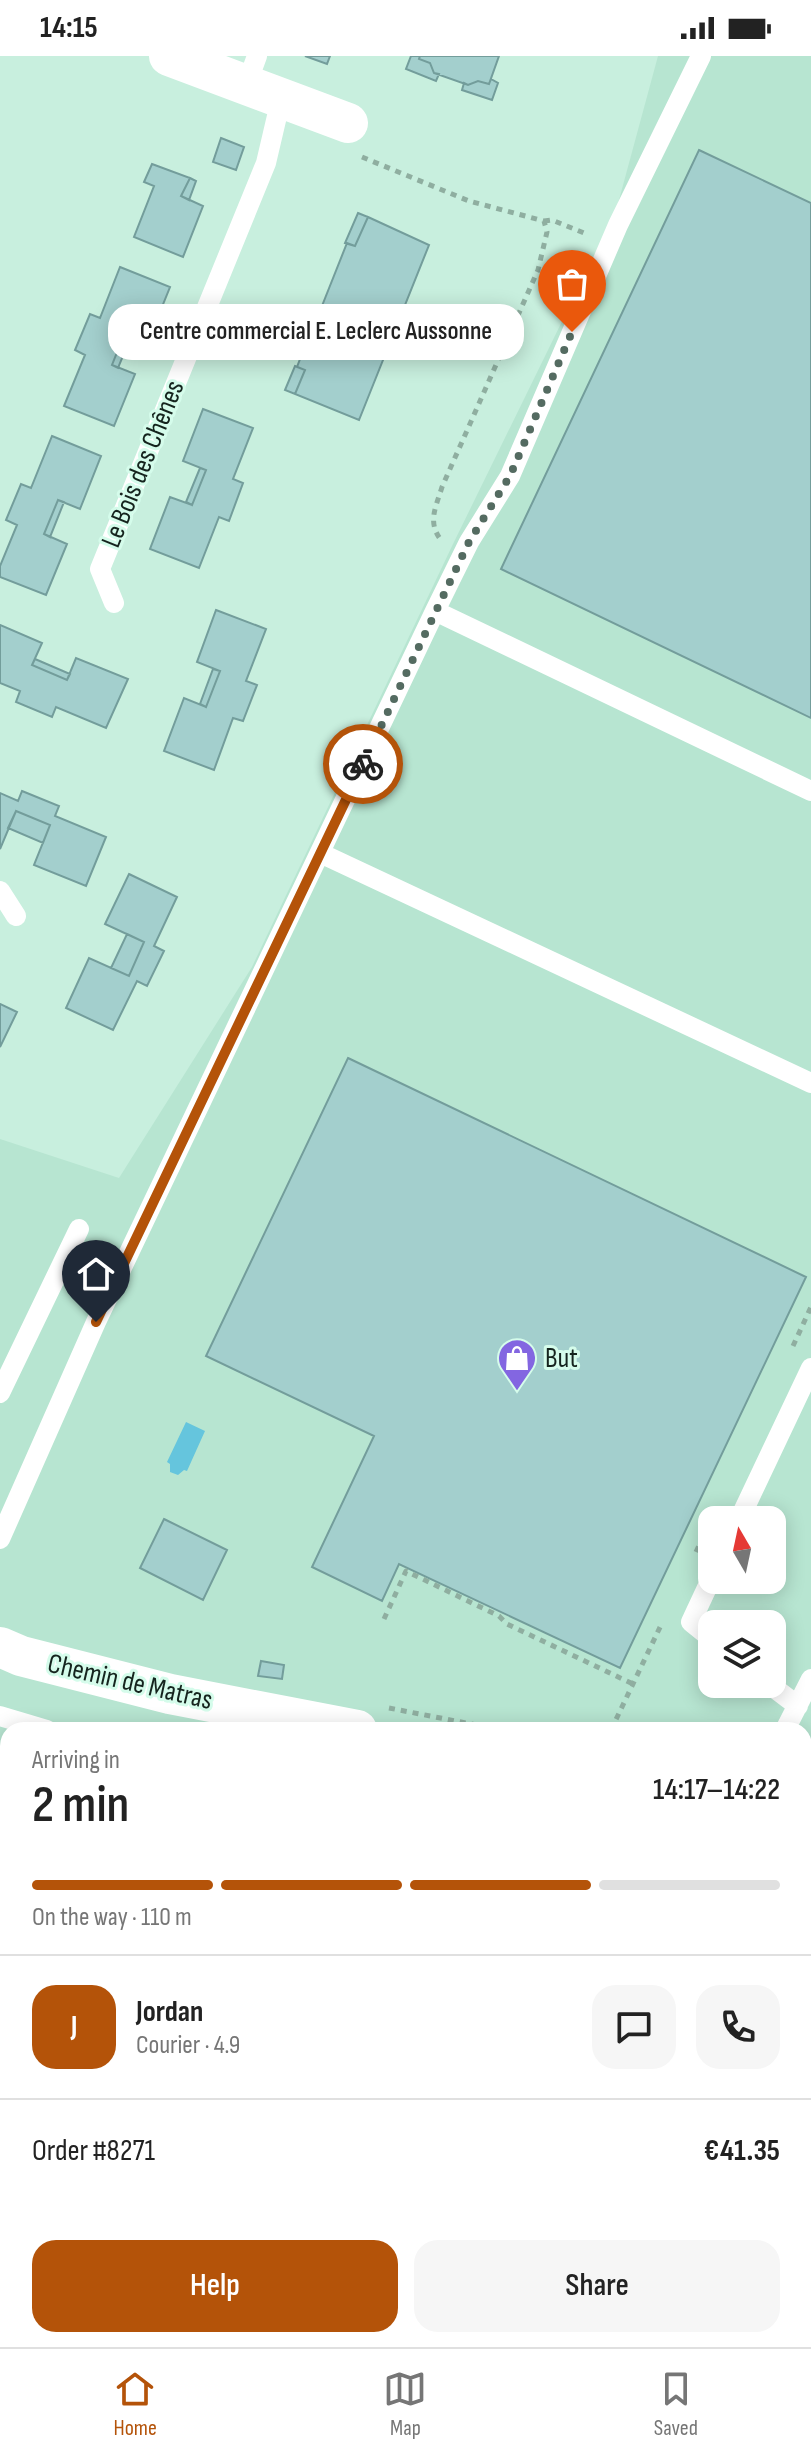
<!DOCTYPE html>
<meta charset="utf-8">
<style>
body{margin:0;font-family:"Sofia Sans Condensed",sans-serif;background:#f6f6f6;color:#222;height:100vh;display:flex;flex-direction:column;font-size:30px;white-space:nowrap}
*{box-sizing:border-box;margin:0}
p{font-size:26px;color:#767676}
.icon{flex:none;width:44px;height:44px;fill:none;stroke:currentColor;stroke-width:2;stroke-linecap:round;stroke-linejoin:round}
.map{position:relative;flex:1;overflow:hidden}
.panel{position:absolute;left:0px;top:1666px;width:812px;height:626px;display:flex;flex-direction:column;background:#fff;border-radius:24px 24px 0 0;box-shadow:0 4px 20px #0003}
.panel>*{flex:none}
.needle{width:52px;rotate:351deg}
.tools{position:absolute;left:698px;top:1450px;display:grid;gap:16px}
.tools a{display:grid;place-items:center;width:88px;height:88px;border-radius:16px;background:#fff;box-shadow:0 4px 20px #0003;font-size:40px}
.pin{position:absolute;display:grid;place-items:center;width:68px;height:68px;color:#fff;margin:-82px -34px;border-radius:50% 50% 50% 0;rotate:-45deg;box-shadow:0 0 8px #0007}
.pin .icon{rotate:45deg}
.courier{position:absolute;display:grid;place-items:center;width:80px;height:80px;margin:-40px;border:6px solid #b45309;border-radius:50%;background:#fff;color:#222;box-shadow:0 2px 10px #0007}
.bubble{position:absolute;height:56px;border-radius:24px;background:#fff;box-shadow:0 4px 20px #0003;font-size:26px;font-weight:600;line-height:56px;text-align:center}
.overview em{font-style:normal;font-weight:600}
.overview div{display:flex;flex-direction:column-reverse}
.overview{display:flex;align-items:center;justify-content:space-between;height:136px;padding:0 32px}
h1{font-size:52px;font-weight:600;line-height:60px}
.bar{display:grid;grid-template-columns:repeat(4,1fr);gap:12px 8px;align-content:center;height:96px;padding:0 32px}
.bar i{height:10px;border-radius:6px;background:#e0e0e0}
.bar .on{background:#b45309}
.bar p{grid-column:span 4}
.line{display:flex;align-items:center;gap:20px;padding:0 32px;border-top:2px solid #e0e0e0}
.line div{flex:1}
.round{display:grid;place-items:center;flex:none;width:84px;height:84px;border-radius:24px;background:#f6f6f6}
.action{display:flex;gap:16px;margin-top:auto;padding:16px 32px}
.action a{flex:1;height:92px;border-radius:24px;background:#b45309;color:#fff;font-size:32px;font-weight:600;line-height:92px;text-align:center}
.action a+a{background:#f6f6f6;color:#222}
.status{display:flex;justify-content:space-between;align-items:center;height:56px;padding:0 40px;background:#fff;direction:ltr}
.status svg{height:22px;fill:currentColor}
.menu{display:flex;justify-content:space-around;align-items:center;height:112px;border-top:2px solid #e0e0e0;background:#fff;font-size:22px;color:#767676}
.menu a{display:grid;justify-items:center;gap:4px}
.menu .on{color:#b45309}
.map>svg:first-child{display:block}
.built{fill:#b7e5d1;fill-rule:evenodd}
.water{fill:#65c5dd}
.building{fill:#a3cfcd;stroke:#739d9b;stroke-width:2}
.lines{fill:none;stroke-linecap:round;stroke-linejoin:round}
.path{stroke:#8faea0;stroke-width:5;stroke-dasharray:6 6;stroke-linecap:butt}
.lane{stroke:#fff;stroke-width:20}
.street{stroke:#fff;stroke-width:40}
.done{stroke:#546b61;stroke-width:8;stroke-dasharray:0 14.4}
.route{stroke:#b45309;stroke-width:10}
.labels{text-anchor:middle;dominant-baseline:central;stroke-width:6;stroke-linejoin:round;paint-order:stroke}
.street-label{font-size:28px;fill:#15241e;stroke:#d5fceb}
.poi-label{font-size:28px;fill:#15241e;stroke:#d5fceb;text-anchor:start}
</style>
<div class="status"><b>14:15</b><svg viewBox="0 0 49 12"><path d="M0 12V9h3v3zM5 12V6h3v6zM10 12V3h3v9zM15 12V0h3v12zM26 1h20v11H26zM47 4h2v5h-2z"/></svg></div>
<div class="map">
<svg width="811" height="2291" viewBox="0 0 811 2291">
<rect width="100%" height="100%" fill="#c8efde"/>
<path class="built" d="M658,0H811V2291H0V1083L119,1122L252,911L453,488L616,155ZM712,1464H772V1524H712ZM712,1568H772V1628H712ZM8,1674H804V2284H8Z"/>
<path class="water" d="M186,1366L205,1375L187,1415L184,1414L178,1419L170,1416V1408L167,1406Z"/>
<path class="building" d="M305,0H330L327,8Z
M411,0H420L419,3L430,7L434,17L439,18L436,25L406,13Z
M420,0H499L489,28L478,25L468,29L434,17L430,7L419,3Z
M491,23L498,27L492,44L462,34L464,27L468,29L478,25L489,28Z
M221,82L244,91L236,114L213,106Z
M699,94L811,147V662L501,513Z
M152,108L190,122L181,140L203,150L183,201L134,181L154,130L144,126Z
M190,122L196,125L189,144L181,140Z
M358,157L368,161L355,190L345,187Z
M368,161L429,189L359,364L295,338L305,314L297,311L309,280L326,286L332,270L316,265L347,187L355,190Z
M120,211L170,231L149,283L126,274L112,309L135,318L114,370L64,350L85,299L75,294L90,258L100,262Z
M316,265L332,270L326,286L309,280Z
M126,274L133,276L118,312L112,309Z
M295,310L305,314L295,338L285,334Z
M203,353L253,372L233,423L243,427L229,465L219,461L199,512L150,493L170,441L192,449L206,414L183,405Z
M52,380L101,400L80,453L58,444L44,478L67,488L46,539L0,521V510L17,469L6,464L21,428L31,432Z
M200,412L206,414L192,449L186,446Z
M58,444L64,446L50,481L44,478Z
M216,554L266,573L246,625L257,629L243,665L233,662L214,714L164,695L184,642L206,651L220,615L197,606Z
M0,569L42,587L32,609L67,624L76,602L128,623L106,672L56,651L52,661L16,646L20,635L0,627Z
M35,603L70,618L67,624L32,609Z
M213,613L220,615L206,651L200,648Z
M22,735L59,750L55,760L106,781L86,830L34,809L50,769L16,755L0,793V737L18,745Z
M16,755L50,769L43,787L8,772Z
M129,818L177,841L154,890L164,895L147,930L137,925L113,974L66,952L89,902L129,920L144,886L105,868Z
M127,878L144,886L129,920L111,912Z
M0,948L17,956L0,991Z
M348,1002L806,1221L620,1612L399,1508L382,1545L312,1511L374,1380L206,1300Z
M164,1463L227,1494L203,1544L140,1512Z
M261,1605L284,1609L282,1623L258,1620Z
M0,1695L8,1700V2120L0,2115Z
M804,1907L811,1911V2116L804,2112Z
M264,2284H319L315,2291H275Z
M322,2284H486L482,2291H333Z
M486,2284H602L613,2291H482Z
M602,2284H721L716,2291H613Z"/>
<g class="lines">
<path class="path" d="M362,101L469,145L544,165L547,176L538,214L442,431C436,451 427,466 441,484
M544,165L552,164L584,177
M793,1290L811,1251
M696,1496L710,1466
M384,1563L406,1515L499,1560L507,1568L633,1628
M389,1652L502,1674
M611,1674L662,1567"/>
<path class="lane" d="M246,30L257,0
M114,547L100,513L266,107L281,43
M435,555L811,735
M320,797L811,1027
M0,835L16,860
M0,1337L79,1173
M739,1464L811,1312
M0,1483L96,1266L435,555L469,486L510,420L618,169L701,0
M712,1521L691,1566L712,1583
M769,1628L798,1650
M0,1660L47,1674
M785,1674L811,1623
M804,1732L811,1716
M804,1847L811,1850
M804,2154L811,2159
M0,2173L8,2178
M168,2284L179,2291"/>
<path class="street" d="M169,0L348,67
M0,1591L21,1600L170,1638L357,1674
M804,1784L811,1786"/>
</g>
<g class="lines">
<path class="done" d="M363,708L469,486L510,420L572,276"/>
<path class="route" d="M96,1266L363,708"/>
</g>
<defs>
<symbol id="shop-pin" viewBox="-11 -11 22 30"><path d="M0 17L-7.5 6A9.5 9.5 0 1 1 7.5 6Z" fill="#8366e1" stroke="#d5fceb"/><path d="M-5-2.5h2.3a2.7 3.5 0 0 1 5.4 0H5L5.5 6h-11ZM-1.5-2.5h3a1.5 2.3 0 0 0-3 0Z" fill="#fff"/></symbol>
</defs>
<g fill-rule="evenodd">
<use href="#shop-pin" x="495" y="1280" width="44" height="60"/>
</g>
<g class="labels">
<g class="street-label">
<text transform="translate(143 408) rotate(-68)">Le Bois des Chênes</text>
<text transform="translate(130 1626) rotate(13)">Chemin de Matras</text>
</g>
<g class="poi-label">
<text x="545" y="1302">But</text>
</g>
</g>
</svg>
<div class="tools">
<a><svg class="needle" viewBox="-14 -14 28 28"><path d="M0-13l5 13h-10z" fill="#e53935"/><path d="M0 13l5-13h-10z" fill="#767676"/></svg></a>
<a><svg class="icon" aria-label="layers" viewBox="0 0 24 24"><path d="M12 4l9 5-9 5-9-5zM3 14l9 5 9-5"/></svg></a>
</div>
<div class="pin" style="left:572px;top:276px;background:#ea580c"><svg class="icon" aria-label="bag" viewBox="0 0 24 24"><path d="M5 8h14l-1 12H6zM9 8a3 3 0 0 1 6 0"/></svg></div>
<div class="pin" style="left:96px;top:1266px;background:#1f2937"><svg class="icon" aria-label="home" viewBox="0 0 24 24"><path d="M3 11l9-7 9 7M6 9v11h12V9"/></svg></div>
<div class="courier" style="left:363px;top:708px"><svg class="icon" aria-label="bike" viewBox="0 0 24 24"><circle cx="6" cy="16" r="4"/><circle cx="18" cy="16" r="4"/><path d="M6 16l4-8h5l3 8M10 8l3 8H6M13 5h3"/></svg></div>
<div class="bubble" style="left:108px;top:248px;width:416px">Centre commercial E. Leclerc Aussonne</div>
<section class="panel">
<div class="overview"><div><h1>2 min</h1><p>Arriving in</p></div><em>14:17–14:22</em></div>
<div class="bar"><i class="on"></i><i class="on"></i><i class="on"></i><i></i><p>On the way · 110 m</p></div>
<div class="line" style="height:144px"><b class="round" style="background:#b45309;color:#fff">J</b><div><b>Jordan</b><p>Courier · 4.9</p></div><a class="round"><svg class="icon" aria-label="chat" viewBox="0 0 24 24"><path d="M4 5h16v11H9l-5 4z"/></svg></a><a class="round"><svg class="icon" aria-label="phone" viewBox="0 0 24 24"><path d="M5 4h4l2 5-3 2q2 4 5 5l2-3 5 2v4C11 20 4 13 5 4z"/></svg></a></div>
<div class="line" style="height:104px"><div>Order #8271</div><b>€41.35</b></div>
<div class="action"><a>Help</a><a>Share</a></div>
</section>
</div>
<nav class="menu">
<a class="on"><svg class="icon" aria-label="home" viewBox="0 0 24 24"><path d="M3 11l9-7 9 7M6 9v11h12V9"/></svg>Home</a>
<a><svg class="icon" aria-label="map" viewBox="0 0 24 24"><path d="M3 6l6-2 6 2 6-2v14l-6 2-6-2-6 2zM9 4v14M15 6v14"/></svg>Map</a>
<a><svg class="icon" aria-label="saved" viewBox="0 0 24 24"><path d="M7 4h10v16l-5-4-5 4z"/></svg>Saved</a>
</nav>
